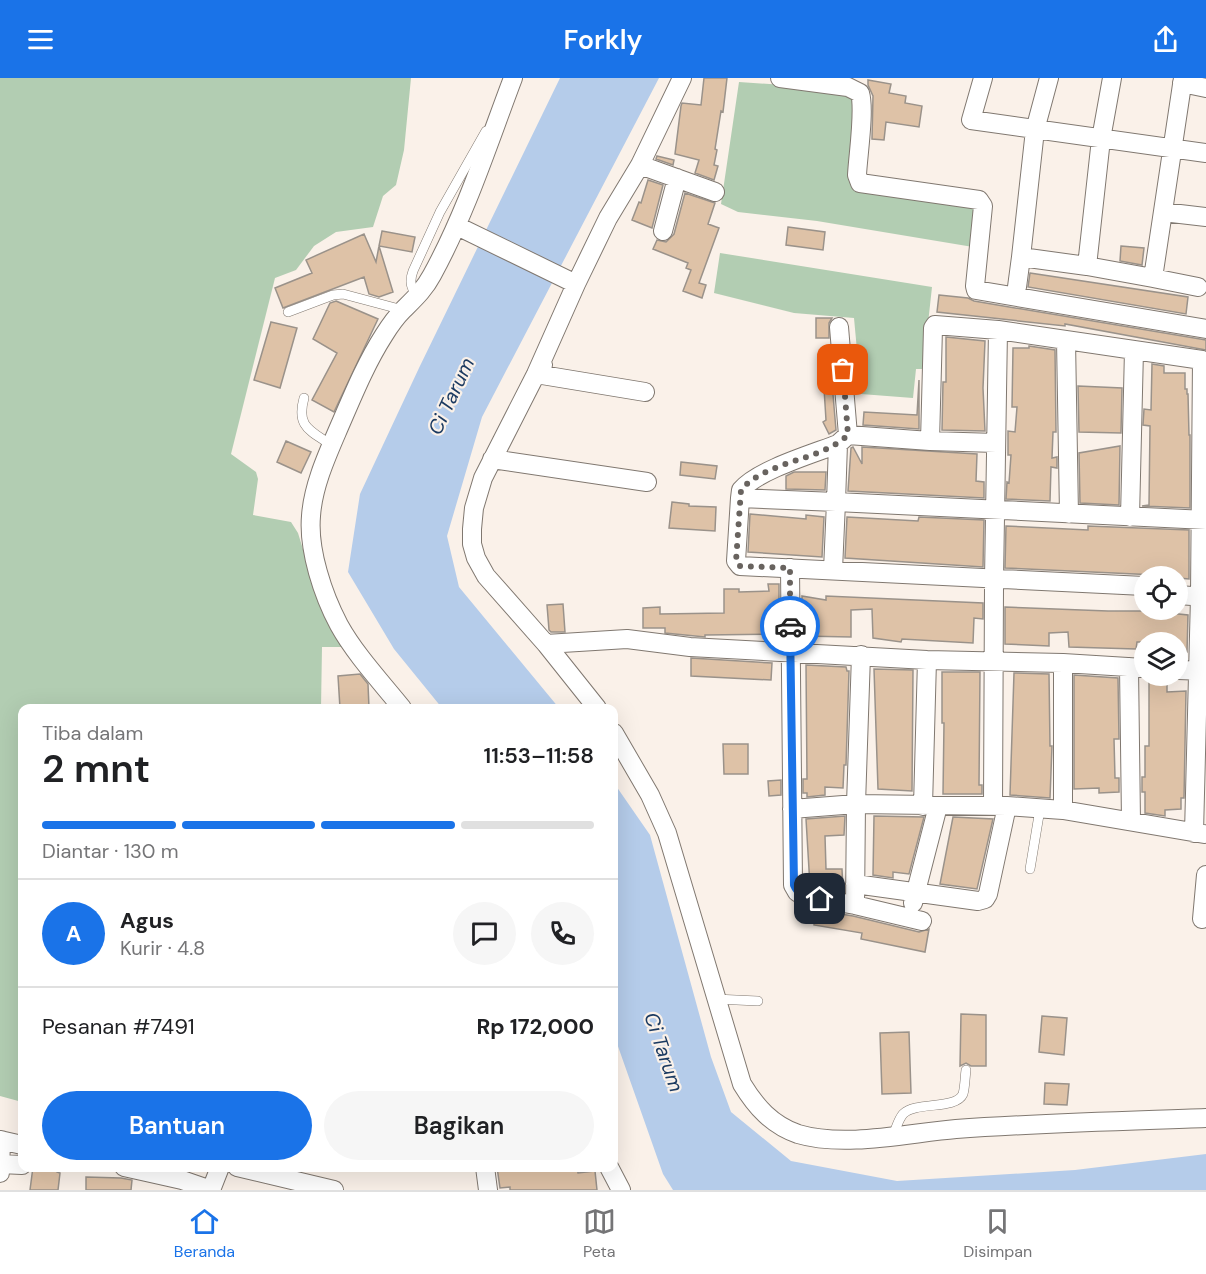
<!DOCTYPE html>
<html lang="id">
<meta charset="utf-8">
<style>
body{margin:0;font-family:"DM Sans",sans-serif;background:#f6f6f6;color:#202124;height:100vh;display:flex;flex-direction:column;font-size:22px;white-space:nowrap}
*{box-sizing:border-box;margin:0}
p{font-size:20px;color:#757577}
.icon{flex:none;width:33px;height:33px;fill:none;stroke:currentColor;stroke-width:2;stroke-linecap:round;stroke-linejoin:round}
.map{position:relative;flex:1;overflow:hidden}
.details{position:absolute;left:18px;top:626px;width:600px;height:468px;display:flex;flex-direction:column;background:#fff;border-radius:12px;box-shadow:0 6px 24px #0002}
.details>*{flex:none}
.fabs{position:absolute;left:1134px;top:488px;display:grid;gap:12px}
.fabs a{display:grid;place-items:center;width:54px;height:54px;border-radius:50%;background:#fff;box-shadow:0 6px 24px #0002;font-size:30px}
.pin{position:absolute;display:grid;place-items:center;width:51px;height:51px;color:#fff;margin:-26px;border-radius:12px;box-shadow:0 3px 9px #0006}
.courier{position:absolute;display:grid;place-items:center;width:60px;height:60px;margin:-30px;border:4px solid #1a73e8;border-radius:50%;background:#fff;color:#222;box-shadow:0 2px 8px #0007}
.headline em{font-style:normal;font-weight:600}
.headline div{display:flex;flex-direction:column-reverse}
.headline{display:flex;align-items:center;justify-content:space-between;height:102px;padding:0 24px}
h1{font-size:39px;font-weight:600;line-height:45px}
.bar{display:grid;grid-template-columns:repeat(4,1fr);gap:9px 6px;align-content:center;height:72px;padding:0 24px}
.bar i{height:8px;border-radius:4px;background:#e0e0e0}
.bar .active{background:#1a73e8}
.bar p{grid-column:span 4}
.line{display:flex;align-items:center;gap:15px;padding:0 24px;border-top:2px solid #e0e0e0}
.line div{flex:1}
.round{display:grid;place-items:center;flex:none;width:63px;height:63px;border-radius:32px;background:#f6f6f6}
.primary-button{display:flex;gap:12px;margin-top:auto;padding:12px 24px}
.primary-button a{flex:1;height:69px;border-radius:36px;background:#1a73e8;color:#fff;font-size:24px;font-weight:600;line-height:69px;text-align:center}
.primary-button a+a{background:#f6f6f6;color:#202124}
header{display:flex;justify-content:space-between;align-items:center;height:78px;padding:0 24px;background:#1a73e8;color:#fff;font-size:27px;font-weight:600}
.menu{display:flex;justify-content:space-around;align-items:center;height:84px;border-top:2px solid #e0e0e0;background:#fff;font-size:16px;color:#757577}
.menu a{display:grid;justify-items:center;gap:3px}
.menu .active{color:#1a73e8}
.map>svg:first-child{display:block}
.green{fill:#b2cdb2}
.water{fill:#b5ccea}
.building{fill:#dec2a7;stroke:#9a928a;stroke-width:1.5}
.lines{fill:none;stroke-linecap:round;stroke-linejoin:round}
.service-casing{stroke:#807870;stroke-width:10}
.minor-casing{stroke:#807870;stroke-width:20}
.service{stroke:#fff;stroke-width:9}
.minor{stroke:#fff;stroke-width:18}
.done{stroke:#68635f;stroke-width:6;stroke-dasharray:0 10.8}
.route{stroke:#1a73e8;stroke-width:8}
.labels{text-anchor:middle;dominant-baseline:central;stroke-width:4.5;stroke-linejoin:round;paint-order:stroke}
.water-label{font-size:20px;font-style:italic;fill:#1b3a61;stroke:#faf1e9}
</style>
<header><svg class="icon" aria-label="menu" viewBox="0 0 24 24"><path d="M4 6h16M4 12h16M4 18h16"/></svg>Forkly<svg class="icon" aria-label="share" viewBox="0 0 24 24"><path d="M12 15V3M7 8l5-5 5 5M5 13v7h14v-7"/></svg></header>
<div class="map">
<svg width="1206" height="1112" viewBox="0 0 1206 1112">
<rect width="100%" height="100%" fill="#faf1e9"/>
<path class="green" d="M0,0H411L404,72L396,107L383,118L373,149L336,154L314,168L296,192L275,200L231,376L256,394L258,401L253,437L291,444L298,455L313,504L344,569H322L321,630H22V1024L0,1018Z
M739,4L813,9L858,18L854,106L978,127L973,169L817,143L738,134L721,126Z
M720,175L932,209L923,291H916L913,320L861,316L854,240L794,235L714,215Z"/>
<path class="water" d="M560,0H659L482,339L447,458L459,509L559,630H442L394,571L348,494L360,416L419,290Z
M614,705L650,757L711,979L731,1034L791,1083L897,1103L1075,1092L1206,1076V1112H673L663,1096L614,957Z"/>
<path class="building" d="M704,0H727L723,34L721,33L715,71L717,72L714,87L718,88L714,102L695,95L699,82L675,76L681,28L682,25L701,27Z
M868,2L891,6L889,15L906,18L905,25L922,28L919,49L886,44L884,62L872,61L873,18L868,7Z
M657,78L674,82L673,87L656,81Z
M648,102L663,107L652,150L632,142L639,124L641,125Z
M685,115L715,125L708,146L719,150L699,205L706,207L702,220L683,213L691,192L686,190L688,185L653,171L657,162L666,164L674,156Z
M788,149L825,154L823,172L786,167Z
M382,153L415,159L412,174L379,168Z
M364,156L376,184L379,168L393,214L379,219L369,216L364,199L283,230L275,210L312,195L306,182Z
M1121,168L1144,170L1142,187L1120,183Z
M1030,195L1188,219L1186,236L1028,209Z
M939,217L968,220L974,223L1206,262V272L1065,246V248L937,234Z
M336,223L378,241L334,334L312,322L337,275L313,261L330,225Z
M816,240H832L829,245V260H816Z
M271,244L297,250L280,310L254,302Z
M946,259L985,263L983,310L985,353L942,352L943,304H946Z
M1029,268L1055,272L1056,354H1053L1052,380L1057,379V390L1051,389L1050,423L1006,421L1007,404L1009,405L1011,377H1008V353L1015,354L1017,329H1012L1013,270H1029Z
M1152,286L1164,288V295H1185V311H1187V316H1188L1189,357H1190V430L1142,428L1149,427L1150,348L1143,347L1144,331L1151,332Z
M831,293L836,352L829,356L823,344L826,342L823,294Z
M919,302V351L863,347L864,334L917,337Z
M1078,308L1122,310L1121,355L1079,354Z
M286,363L311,374L301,395L277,384Z
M1120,368L1119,427L1080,425L1079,375Z
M853,369L862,386V369L977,376L976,403L984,404V420L848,413L851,370Z
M681,384L717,388L715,401L680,397Z
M794,394H826L825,412L786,411V398Z
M672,424L689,426V428L716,429L715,453L669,450Z
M750,436L806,441V437L824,439L822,479L748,474Z
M847,439L918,443L919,439L984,442L983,489L845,480Z
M1006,448L1088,452V448L1189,452V501L1178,500V498L1005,490Z
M768,506H779V556L705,557V559L665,555V550H643V530L660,529V536L724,535V511H739V514L769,513Z
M802,518L826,522V518L983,525V541L974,540L973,565L902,561L901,564L873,560L872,531L851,532V559L802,558Z
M563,526L565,554H551L549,552L547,527Z
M1005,529L1108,533H1149L1188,537L1187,574H1178V564H1137L1136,571L1069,569L1068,554L1049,555V568L1005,566Z
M691,580L772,585L771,602L691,598Z
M806,587L846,589L847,593H849L846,687H844L843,710L825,709V717L807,719V715H803V701H807Z
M874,591L913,592L912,713L878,711Z
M942,594H980L979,707H982V716H943L944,645H942Z
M1014,595L1049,596L1050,668H1052L1050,720L1010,717Z
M360,596L368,606L369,630H340L338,598Z
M1074,597L1118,600L1119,661H1114L1115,700H1119V714L1099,715V710L1074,711Z
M1149,601H1167V614L1186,613L1184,720H1181V731L1165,732V738L1145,735V714H1142V699H1145V668H1149Z
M723,666H748V696H724Z
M781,702V717L769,718L768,703Z
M845,738L844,757L825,758L826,791H842L843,813L810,808L806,741Z
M874,738L924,739L909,796L893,794V800L873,797Z
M953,739L993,741L977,811L940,806Z
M816,832L853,838L919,854L929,851L925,874L861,861L862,855L814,847Z
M961,936L986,937V988H971L966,985L960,988Z
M1042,938L1067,940L1064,977L1039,974Z
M909,954L911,1015L882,1016L880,955Z
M1045,1005L1069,1006L1067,1027L1044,1026Z
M33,1089H58L57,1094L60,1095L58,1112H30Z
M497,1089H577L578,1095L595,1093L597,1112H510V1109L500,1110Z
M86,1099L121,1100L132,1102L131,1112H86Z"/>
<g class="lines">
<defs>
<path id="service" d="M417,219C411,209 409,204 413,193L440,134L486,53
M288,234L333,217L343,216L403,232
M304,320C296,349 310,352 331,367
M1030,791L1040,731
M715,921L758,923
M893,1057C896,1051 898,1042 903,1036C916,1023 956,1032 963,1016C965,1009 965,999 966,992"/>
<path id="minor" d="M780,0L848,9L860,15C865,32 858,77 857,97L860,105L979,122L983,128L975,208L976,212L1206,251
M983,0L971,42L1206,75
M1049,0L1035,52L1021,179L1087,188L1153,200L1183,0
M1182,5L1206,10
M640,87L715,114
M1163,134L1206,139
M457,148L576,206
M663,153L677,100
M1087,188L1101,61L1112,0
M1153,200L1198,209
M1017,209L1021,179
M839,249L848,357
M998,252L1202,282L1200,518L1194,755
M1066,262L1069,436
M543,287L536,296L645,314
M930,363L996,365
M492,381L647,404
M740,420L741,412C758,392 812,376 838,366
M1130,439L1134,272
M790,490L793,807L797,814L803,818L855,827L922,843
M833,492L836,424L1206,442
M1178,517L1206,519
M546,566L627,561L690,569L927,582L1063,585L1144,590
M1063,585V732
M1129,589L1131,743
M1178,592L1206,593
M402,630C381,604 355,576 339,547C323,517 308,472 311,438C313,407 328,375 340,347C353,317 366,285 384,257C389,249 396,239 403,232C414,221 424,212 432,197C466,135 488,66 513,0
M597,630L546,566L486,498L476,480L472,466V451L474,430L483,400L536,296L576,206L608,140L640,87L682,0
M614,655L650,717L667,755L742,1006C756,1029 772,1047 798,1056C845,1070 908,1055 956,1051C1040,1045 1123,1043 1206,1040
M993,727L994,509V501C995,418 997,335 998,252L935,247L933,250L930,363L848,357L838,366L836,424L740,420L736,483L740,488L1144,508
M923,728L927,582
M792,731L856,726L1007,728L1063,732L1204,756
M855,806L978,823L985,821L988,816L1007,728
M913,825L938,728
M855,827L856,726L861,577
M1202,841L1206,797
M0,1062L22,1067
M0,1086L22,1087
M124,1089L182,1102L211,1112
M237,1089L334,1112
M485,1089L488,1112
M609,1089L621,1112
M0,1095L1,1062
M211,1112L220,1089"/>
</defs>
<use href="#service" class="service-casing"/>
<use href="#minor" class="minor-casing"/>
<use href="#service" class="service"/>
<use href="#minor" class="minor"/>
</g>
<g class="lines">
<path class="done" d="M790,548V490L740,488L736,483L741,412C765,383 821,383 848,357L843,292"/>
<path class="route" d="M790,548L794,807C799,819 808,819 820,821"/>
</g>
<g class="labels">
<g class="water-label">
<text transform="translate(451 318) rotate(-65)">Ci Tarum</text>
<text transform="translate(664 974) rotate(71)">Ci Tarum</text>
</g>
</g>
</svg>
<div class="fabs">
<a><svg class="icon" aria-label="locate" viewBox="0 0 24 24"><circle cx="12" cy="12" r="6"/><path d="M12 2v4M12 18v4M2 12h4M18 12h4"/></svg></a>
<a><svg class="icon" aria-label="layers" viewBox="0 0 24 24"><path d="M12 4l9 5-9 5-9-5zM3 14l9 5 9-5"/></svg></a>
</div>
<div class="pin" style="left:843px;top:292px;background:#ea580c"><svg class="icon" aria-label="bag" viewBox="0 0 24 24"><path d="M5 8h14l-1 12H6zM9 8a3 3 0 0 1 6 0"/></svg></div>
<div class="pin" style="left:820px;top:821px;background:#1f2937"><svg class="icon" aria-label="home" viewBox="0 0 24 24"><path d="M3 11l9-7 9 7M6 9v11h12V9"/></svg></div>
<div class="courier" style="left:790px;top:548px"><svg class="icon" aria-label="car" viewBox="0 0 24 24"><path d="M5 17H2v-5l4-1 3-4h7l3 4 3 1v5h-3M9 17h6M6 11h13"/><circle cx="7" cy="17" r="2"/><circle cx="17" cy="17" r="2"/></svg></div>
<section class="details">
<div class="headline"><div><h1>2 mnt</h1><p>Tiba dalam</p></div><em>11:53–11:58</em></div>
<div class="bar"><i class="active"></i><i class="active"></i><i class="active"></i><i></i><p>Diantar · 130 m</p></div>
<div class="line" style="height:108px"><b class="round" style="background:#1a73e8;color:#fff">A</b><div><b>Agus</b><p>Kurir · 4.8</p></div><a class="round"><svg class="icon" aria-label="chat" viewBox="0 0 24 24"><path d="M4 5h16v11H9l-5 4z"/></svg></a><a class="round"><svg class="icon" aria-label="phone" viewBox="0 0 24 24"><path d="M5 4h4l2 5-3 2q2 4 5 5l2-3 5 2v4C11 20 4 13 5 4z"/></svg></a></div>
<div class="line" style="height:78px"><div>Pesanan #7491</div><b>Rp 172,000</b></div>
<div class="primary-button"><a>Bantuan</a><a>Bagikan</a></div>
</section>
</div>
<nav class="menu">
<a class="active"><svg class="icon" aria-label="home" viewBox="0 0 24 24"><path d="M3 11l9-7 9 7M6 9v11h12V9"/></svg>Beranda</a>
<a><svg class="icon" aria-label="map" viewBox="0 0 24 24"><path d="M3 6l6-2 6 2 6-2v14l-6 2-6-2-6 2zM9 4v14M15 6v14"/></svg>Peta</a>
<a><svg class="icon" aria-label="saved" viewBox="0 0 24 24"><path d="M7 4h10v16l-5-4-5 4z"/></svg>Disimpan</a>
</nav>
